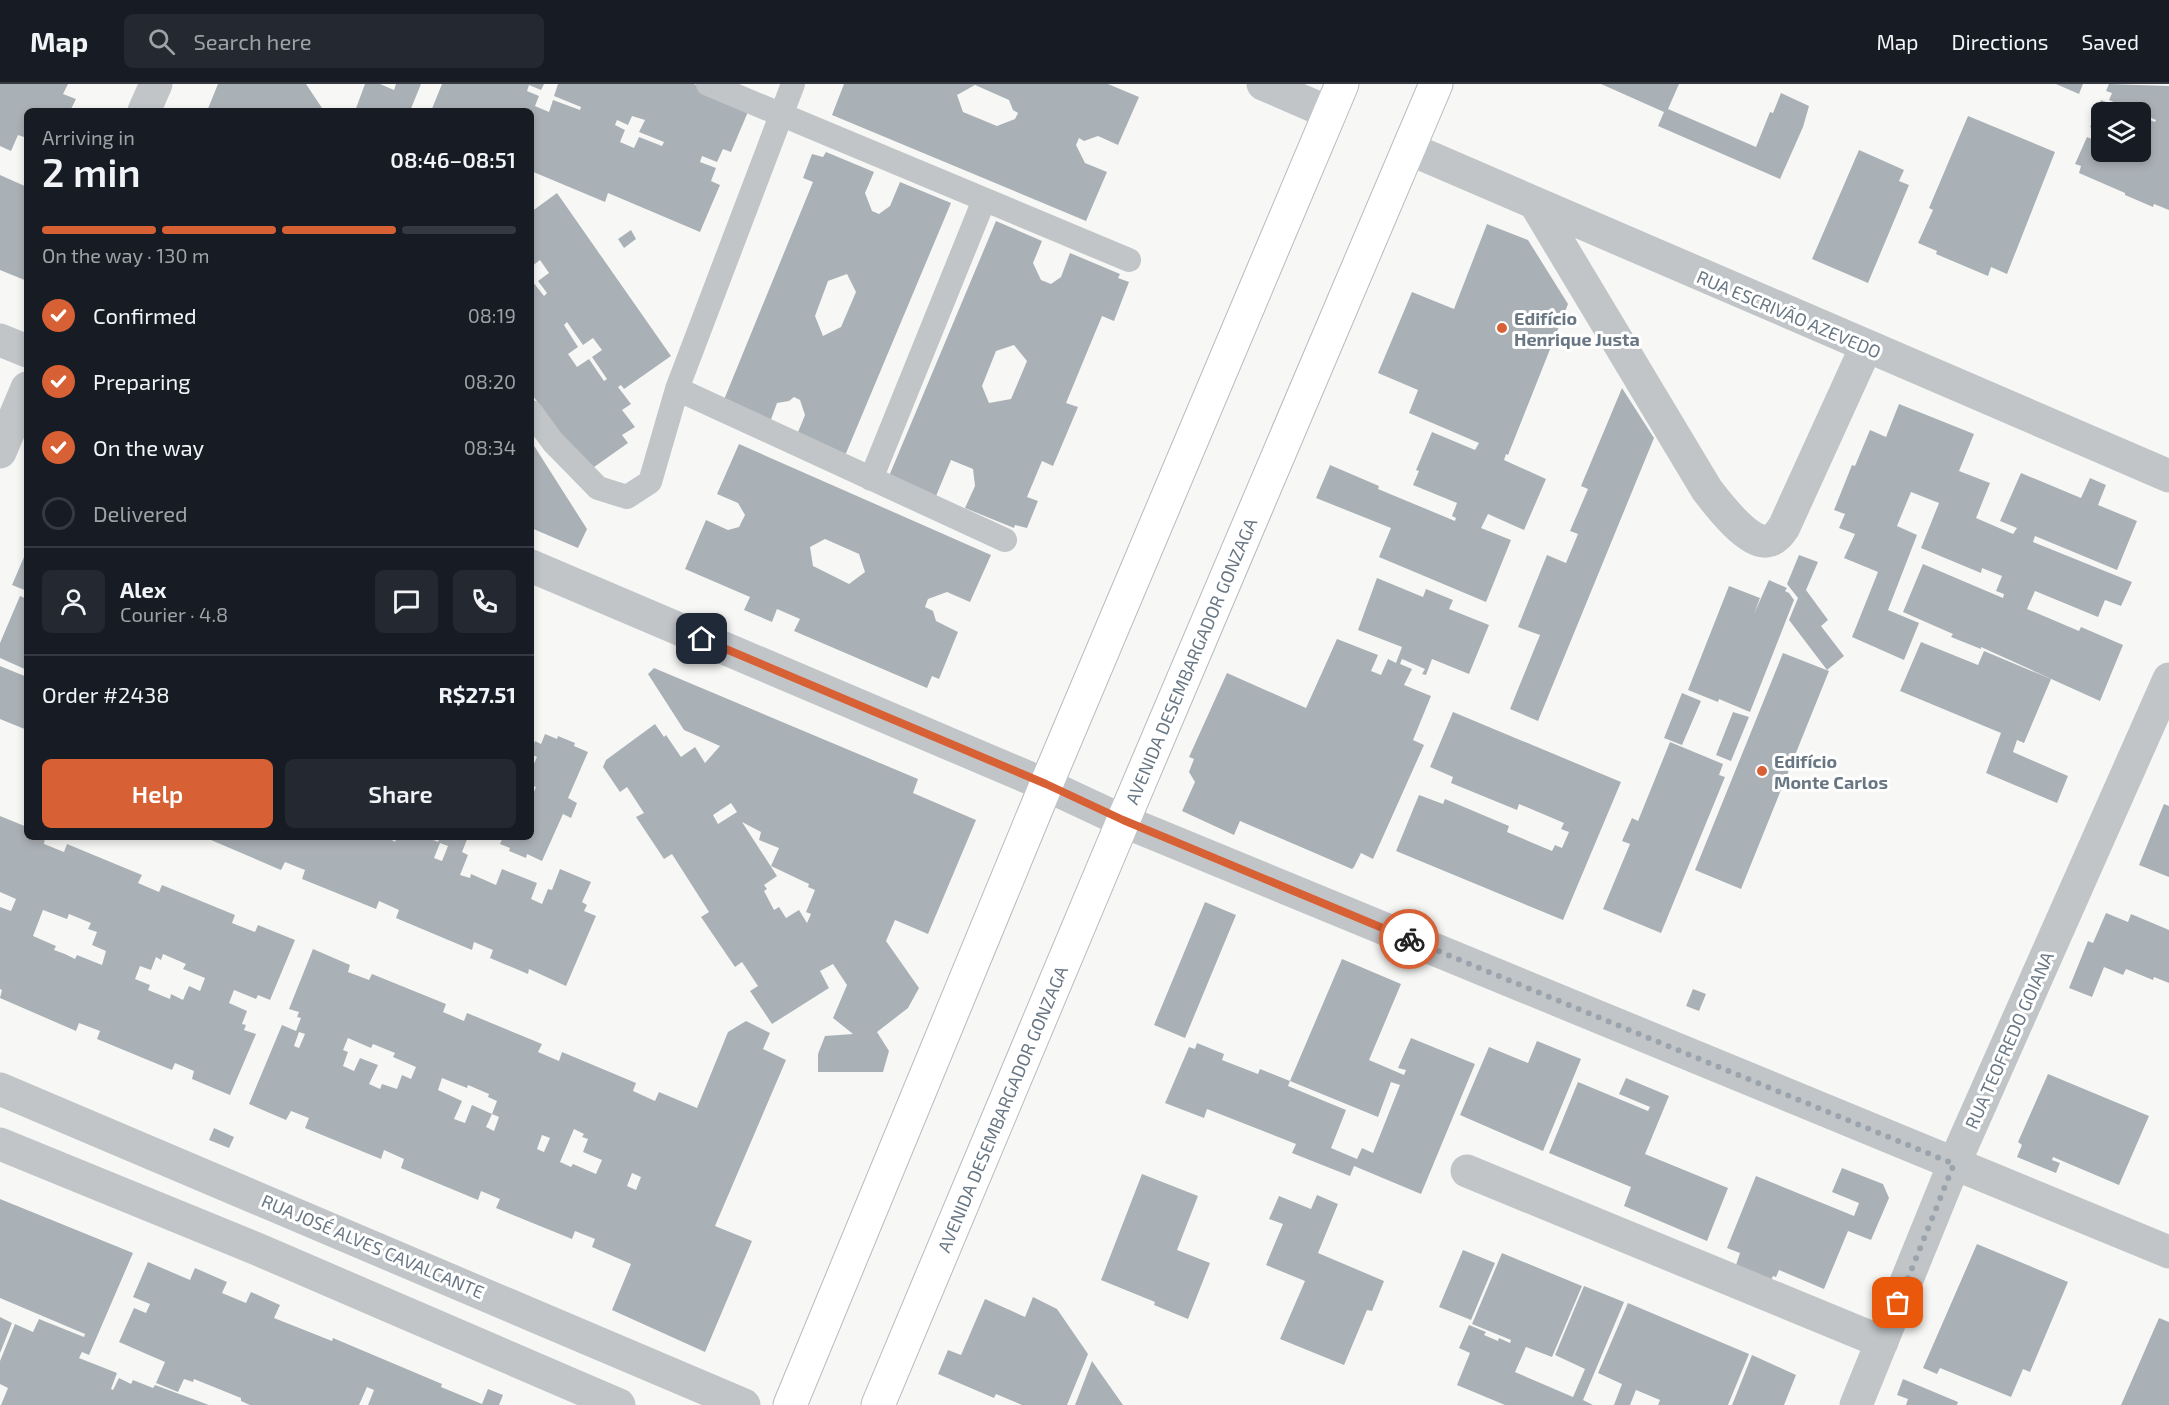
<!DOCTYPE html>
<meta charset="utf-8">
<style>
body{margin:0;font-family:"Exo 2",sans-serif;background:#242831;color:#f1f3f6;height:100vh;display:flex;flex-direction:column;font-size:22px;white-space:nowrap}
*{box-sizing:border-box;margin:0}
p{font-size:20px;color:#9ea1a6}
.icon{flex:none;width:33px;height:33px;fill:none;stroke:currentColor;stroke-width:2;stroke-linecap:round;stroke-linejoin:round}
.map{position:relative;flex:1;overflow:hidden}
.side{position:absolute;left:24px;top:24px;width:510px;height:732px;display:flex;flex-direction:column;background:#171b24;border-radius:9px;box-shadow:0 3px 9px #0003}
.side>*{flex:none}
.buttons{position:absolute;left:2091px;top:18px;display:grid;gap:12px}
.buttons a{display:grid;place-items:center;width:60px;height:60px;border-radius:9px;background:#171b24;box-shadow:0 3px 9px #0003;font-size:30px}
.pin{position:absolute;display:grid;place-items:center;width:51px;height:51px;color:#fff;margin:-26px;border-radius:12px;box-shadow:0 3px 9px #0006}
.courier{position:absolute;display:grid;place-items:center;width:60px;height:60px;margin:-30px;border:4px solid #d86035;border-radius:50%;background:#fff;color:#222;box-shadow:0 2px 8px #0007}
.overview em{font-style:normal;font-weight:600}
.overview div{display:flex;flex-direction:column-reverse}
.overview{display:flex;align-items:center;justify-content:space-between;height:102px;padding:0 18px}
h1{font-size:39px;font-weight:600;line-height:45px}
.bar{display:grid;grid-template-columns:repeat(4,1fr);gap:9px 6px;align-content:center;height:72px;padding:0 18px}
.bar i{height:8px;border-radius:4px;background:#363941}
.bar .selected{background:#d86035}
.bar p{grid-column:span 4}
.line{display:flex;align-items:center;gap:15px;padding:0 18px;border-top:2px solid #363941}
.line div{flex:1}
.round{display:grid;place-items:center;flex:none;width:63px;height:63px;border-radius:9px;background:#242831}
ol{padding:0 18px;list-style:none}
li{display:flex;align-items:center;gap:18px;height:66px}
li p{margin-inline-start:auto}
li .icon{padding:6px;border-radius:50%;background:#d86035;color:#fff;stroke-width:4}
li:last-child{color:#9ea1a6}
li i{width:33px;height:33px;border:3px solid #363941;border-radius:50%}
.button{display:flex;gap:12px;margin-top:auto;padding:12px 18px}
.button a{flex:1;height:69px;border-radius:9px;background:#d86035;color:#fff;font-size:24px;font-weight:600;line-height:69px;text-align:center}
.button a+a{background:#242831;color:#f1f3f6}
header{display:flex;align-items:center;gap:36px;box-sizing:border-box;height:84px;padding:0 30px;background:#171b24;border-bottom:2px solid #363941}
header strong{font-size:28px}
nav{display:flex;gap:33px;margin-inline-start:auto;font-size:21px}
.search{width:420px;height:54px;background:#242831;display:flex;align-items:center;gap:15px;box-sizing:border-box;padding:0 21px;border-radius:9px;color:#9ea1a6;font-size:22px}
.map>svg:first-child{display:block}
.building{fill:#aab1b6;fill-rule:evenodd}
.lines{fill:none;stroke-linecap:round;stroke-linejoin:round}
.primary-casing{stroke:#b7babe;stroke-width:35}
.lane{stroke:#c1c5c8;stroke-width:24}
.street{stroke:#c1c5c8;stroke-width:33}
.primary{stroke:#fff;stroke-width:33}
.done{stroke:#9ba4ac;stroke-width:6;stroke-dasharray:0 10.8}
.route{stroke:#d86035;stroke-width:8}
.poi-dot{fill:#d86035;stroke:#fff;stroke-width:2}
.labels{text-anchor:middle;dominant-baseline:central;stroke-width:6;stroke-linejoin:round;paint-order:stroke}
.street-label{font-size:18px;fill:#697784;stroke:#fff}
.poi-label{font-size:18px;font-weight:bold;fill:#697784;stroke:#fff;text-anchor:start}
</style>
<header>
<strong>Map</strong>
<div class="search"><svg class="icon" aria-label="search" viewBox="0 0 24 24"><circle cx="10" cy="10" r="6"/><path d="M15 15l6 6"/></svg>Search here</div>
<nav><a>Map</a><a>Directions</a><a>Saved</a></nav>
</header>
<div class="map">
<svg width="2169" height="1321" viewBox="0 0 2169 1321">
<rect width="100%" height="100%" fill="#f7f8f5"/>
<path class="building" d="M0,0H68L63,10L76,15L70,27H27V54L18,51L11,67L0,62Z
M218,0H306L324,27H207Z
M365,0H380L394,6L396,0H421L410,27H355Z
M442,0H544L541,6L529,1L527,7L539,12L535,22L549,28L553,16L580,26L581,23L554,12L558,0H694L750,23L731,68L723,65L717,78L702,72L700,78L716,84L711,97L720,101L700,148L608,109L605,118L531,87V27H431ZM632,32L645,36L639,48L664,58L662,62L639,53L634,64L620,58L625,46L615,41L617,36L628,41Z
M844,0H1108L1139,13L1118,61L1098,52L1084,57L1079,54L1076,61L1085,79L1107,88L1086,137L832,31ZM975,1L1009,16L1013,26L1018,29L1015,35L997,42L963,28L957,11Z
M1601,0H1679L1668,25L1756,63L1770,28L1773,29L1781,9L1809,22L1803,43L1780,95L1658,42L1664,28Z
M2056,0H2083L2079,10Z
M2109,0L2169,2V126L2154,120L2153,123L2125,111V109L2079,89L2081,82L2075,80L2087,53L2102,59V68H2123L2139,74L2140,71L2132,68H2140V32L2155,38L2156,36L2109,16L2112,9L2106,7Z
M2101,16L2132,28H2102V55L2094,52L2097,46L2090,43Z
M1968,32L2055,68L2007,190L1991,183L1988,192L1936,170L1937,167L1918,159L1933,126L1929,124Z
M1859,66L1904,86L1899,97L1909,101L1868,199L1812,175Z
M826,68L874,88L865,109L872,127L879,130L890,122L900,98L951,119L844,374L796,353L805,331L800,316L794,313L789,317L777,319L769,341L721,323L813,98L803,94L812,70L823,73ZM847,190L856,208L841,243L823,252L815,232L828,197Z
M0,91L27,103V197L0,186Z
M557,109L671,272L624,305L621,301L618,303L631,320L622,326L635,343L622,351L628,359L587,388L531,309V199L533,198L544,212L547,209L538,197L549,189L540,176L531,183V128ZM567,238L583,261L593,254L602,266L592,273L607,295L604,297L589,275L577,283L568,270L578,263L564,241Z
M996,137L1042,157L1033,179L1041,196L1051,200L1061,193L1070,169L1120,190L1118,194L1129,198L1114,237L1102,232L1066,319L1078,323L1053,382L1042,377L1027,413L1038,417L1027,444L1015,441L1014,444L965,424L975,402L973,385L951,376L936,412L889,392ZM1014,261L1027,277L1011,315L989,319L982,302L996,267Z
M1487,140L1528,156L1568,220L1508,371L1506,370L1504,376L1546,395L1524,446L1488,430L1481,444L1511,456L1486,518L1379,473L1391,444L1316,414L1330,381L1379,402L1378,405L1455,437L1456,434L1452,432L1457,419L1413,401L1419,387L1416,386L1432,348L1475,366L1479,359L1409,329L1418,306L1378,289L1412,208L1454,225Z
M631,146L636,155L624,164L618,155Z
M1622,304L1654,354L1538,637L1510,625L1540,551L1518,543L1547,471L1566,479L1578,450L1570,447L1588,405L1581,402Z
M1899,320L1974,350L1959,387L1990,399L1976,434L2013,450L2017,444L2000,437L2021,389L2081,414L2090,394L2106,401L2098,421L2137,437L2117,486L2035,452L2033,458L2132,498L2121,522L2105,516L2098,533L2035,507L2027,525L2079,547L2081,543L2123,561L2100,617L1981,563V565L1951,553L1953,550L1903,528L1923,480L2003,514L2004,510L1996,507L2002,492L1982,484L1981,489L1921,464L1939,419L1911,408L1897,442L1917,451L1888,526L1919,539L1904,576L1852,553L1878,488L1844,474L1855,450L1839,444L1845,430L1834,426L1852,381L1855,382L1870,346L1886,353Z
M531,357L587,445L578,464L531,444Z
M739,360L991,471L970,518L947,508L928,515L925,523L933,527L936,537L958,548L939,595L932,592L927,604L794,547L800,535L777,525L772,538L744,526L750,513L685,485L706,436L728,446L739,443L745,431L738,419L717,410ZM825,455L859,470L865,488L849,500L813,482L810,463Z
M27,466V507L12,501Z
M1799,471L1818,478L1806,506L1828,536L1821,542L1844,572L1827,586L1789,536L1798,514L1787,500Z
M1377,494L1423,513L1426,505L1453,516L1449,525L1489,541L1469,590L1432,575L1426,591L1422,590L1425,585L1402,575L1400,580L1412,585L1404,601L1431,612L1413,656L1424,661L1373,775L1361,769L1354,783L1352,785L1240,737L1234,751L1182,727L1195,698L1189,688L1194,675L1189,673L1227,589L1306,624L1337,555L1378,571L1371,587L1381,591L1388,575L1396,579L1402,563L1358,546Z
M1769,496L1787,504L1785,507L1789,509L1794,516L1750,628L1719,615L1718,618L1688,606L1729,502L1760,514L1754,530Z
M20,512L27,515V586L0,574V559Z
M1921,558L1978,581L1984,567L2051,595L2024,659L2017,656L2013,668L2068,692L2057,719L1986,689L2001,649L1900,607Z
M1783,569L1829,587L1741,805L1695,786Z
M0,582L27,593V646L0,635Z
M654,584L918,695L913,709L976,736L928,850L895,836L886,857L919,904L908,924L877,948L889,967L883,988H818V970L825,952L853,950L833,934L847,901L833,880L820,887L829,904L772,940L750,907L758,902L742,878L735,883L701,833L709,828L672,770L664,775L636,733L644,729L627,703L620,708L603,683L606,676L655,640L664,653L666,651L681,673L695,663L705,679L720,662L684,646L648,590ZM731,719L737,728L718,740L713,731ZM742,738L761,748L759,756L779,764L771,782L809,800L808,803L815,806L806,828L811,830L807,839L799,826L786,834L779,823L774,826L764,807L767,805L764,801L777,792Z
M1682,609L1701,617L1682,661L1664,654Z
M1453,628L1621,698L1563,836L1396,767L1419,711L1443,720L1445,715L1509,742L1507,748L1552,767L1555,761L1562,764L1569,748L1561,745L1564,739L1519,720L1517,726L1451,699L1453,693L1430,683Z
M1733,628L1749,633L1731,677L1716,671Z
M545,650L557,655L558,652L575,659L574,662L588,668L568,714L577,719L571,734L563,730L542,777L527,770L526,774L509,767L510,764L500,760L503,753H531V715L536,703L531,701V686L537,673L531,670V667L535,657L541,660Z
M1670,658L1723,680L1719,691L1725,693L1661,849L1603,825L1630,760L1622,757L1632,734L1638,737Z
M2164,720L2169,722V793L2139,781Z
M0,732L27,743V753H45L44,760L64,768L67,760L142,791L138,799L159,808L162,801L235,831L232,839L255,848L258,841L295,856L270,916L258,911L256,915L234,906L229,919L247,927L242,940L246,941L244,946L256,950L230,1011L192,995L194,987L175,979L172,986L97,955L100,947L79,939L76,947L0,914L2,906L0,905V823L11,827L16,815L0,808ZM43,826L67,835L69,830L91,839L88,845L97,848L92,861L106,867L102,881L77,871L75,875L65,870L54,866L56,862L33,852ZM163,870L186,880L183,885L205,894L200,907L189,902L183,916L171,910L170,915L148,906L150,901L135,895L140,882L151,886L156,873L161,876Z
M204,753H387L395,758L397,753H426L438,758L440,753H468L462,768L468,771L460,791L470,794L471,790L496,801L502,785L537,799L531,815L542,820L548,805L552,806L560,785L591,798L582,818L587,821L584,827L596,832L566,902L529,885L528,890L490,874L493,866L474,858L472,866L396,834L399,826L379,817L376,825L302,795L305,786L285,778L281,786ZM440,759L448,762L442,777L434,774Z
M1205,818L1236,831L1185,954L1154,941Z
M2106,829L2128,838L2131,830L2169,846V899L2154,893L2153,896L2126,885L2123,891L2104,883L2092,913L2069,904L2088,857L2093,859Z
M313,865L350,881L348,888L369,896L372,890L446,920L443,928L464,937L467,929L542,960L538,968L559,977L562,968L636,999L633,1007L655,1017L659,1008L697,1024L728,948L746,937L770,949L763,965L786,976L715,1142L752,1157L705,1268L612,1226L631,1180L592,1163L595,1155L575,1147L572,1155L496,1124L500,1115L481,1107L478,1116L401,1084L404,1075L384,1066L381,1075L305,1044L309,1034L291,1027L286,1036L249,1020L282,941L296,947L301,934L297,933L299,928L289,925ZM299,948L305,950L299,964L294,962ZM348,954L371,964L373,960L395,969L393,973L416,983L411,995L402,991L397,1005L382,1000L380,1005L369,1000L378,981L360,974L354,987L343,982L348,968L343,966ZM442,994L467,1004L468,1001L489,1010L488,1013L497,1017L492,1030L472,1021L465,1039L454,1035L462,1017L438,1006ZM492,1030L499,1033L494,1047L486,1043ZM574,1045L584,1050L582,1053L588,1055L583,1068L602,1076L596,1090L573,1080L571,1083L560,1078ZM542,1051L550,1054L544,1068L537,1065ZM632,1089L641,1093L636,1106L627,1102Z
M1342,875L1401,900L1369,976L1404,991L1406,986L1398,984L1411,954L1475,980L1421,1110L1354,1082L1350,1092L1292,1069L1296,1060L1207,1025L1204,1034L1165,1019L1189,963L1195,965L1197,959L1224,970L1222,976L1258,990L1260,985L1290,997L1288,1002L1346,1026L1331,1064L1357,1075L1362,1064L1373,1069L1400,1001L1391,998L1378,1033L1290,997Z
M1693,905L1706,910L1699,927L1686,922Z
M1537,957L1581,975L1543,1067L1460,1031L1489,963L1528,979Z
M2048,990L2149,1032L2119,1101L2053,1073L2052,1076L2060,1079L2056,1089L2017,1073L2022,1061L2018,1058Z
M1626,994L1669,1012L1645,1070L1728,1104L1707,1157L1624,1122L1631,1103L1549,1069L1578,998L1648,1027L1650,1023L1619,1010Z
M214,1044L234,1053L229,1064L209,1056Z
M1842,1084L1883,1100L1889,1114L1871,1156L1848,1147L1824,1205L1779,1186L1776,1193L1773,1192L1771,1196L1736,1181L1740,1169L1727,1164L1756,1092L1854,1132L1859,1119L1832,1108Z
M1142,1090L1198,1112L1177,1166L1210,1179L1188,1235L1154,1221L1155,1218L1101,1196Z
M1317,1111L1338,1120L1318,1169L1384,1197L1372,1227L1367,1226L1344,1281L1280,1255L1305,1197L1266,1181L1283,1140L1269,1135L1279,1112L1311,1125Z
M0,1115L133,1169L89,1271L82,1268L79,1274L117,1289L111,1305L113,1306L119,1294L131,1300L133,1296L153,1304L155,1301L209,1321H1L8,1304L0,1300V1277L15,1240L33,1248L39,1235L84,1253L85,1250L0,1214Z
M1977,1160L2068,1198L2030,1288L2023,1285L2011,1313L1940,1284L1937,1290L1923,1284Z
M1463,1166L1495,1179L1471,1236L1439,1223Z
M1502,1169L1582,1202L1552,1273L1526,1263L1515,1288L1573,1313L1585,1285L1555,1271L1584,1202L1624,1218L1583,1316L1593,1321H1505L1457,1301L1470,1269L1459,1264L1469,1241L1486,1248L1484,1251L1498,1257L1499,1254L1510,1259L1511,1256L1472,1240Z
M148,1178L190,1196L195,1184L227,1198L222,1209L246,1219L251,1208L280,1221L274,1234L332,1257L333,1254L442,1300L441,1303L482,1320L488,1305L503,1311L499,1321H368L374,1306L367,1303L359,1321H250L241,1317V1314L194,1295L193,1298L184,1295L178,1308L156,1299L165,1278L119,1258L134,1224L146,1229L150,1220L133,1213Z
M1033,1213L1057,1225L1088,1270L1067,1321H1022L996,1310L994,1314L938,1290L948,1266L961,1271L985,1215L1025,1233Z
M1628,1219L1749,1270L1728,1321H1658L1660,1316L1636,1306L1630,1321H1614L1622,1300L1598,1289Z
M0,1233L12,1239L0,1269Z
M2159,1234L2169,1238V1321H2121Z
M1752,1271L1796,1291L1784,1321H1732Z
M1092,1277L1123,1321H1075Z
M1903,1295L1958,1318L1957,1321H1906L1908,1315L1897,1311Z"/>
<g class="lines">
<defs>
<g id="primary">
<path d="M790,1321L1046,701L1342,0"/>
<path id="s1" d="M878,1321L1123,737L1436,0"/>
</g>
</defs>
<use href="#primary" class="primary-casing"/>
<path class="lane" d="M708,0L1129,176
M677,305L1005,456
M531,328L553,358L598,404L627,413L650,398L677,305L793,0
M871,395L984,116"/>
<path class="street" d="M1263,0L1330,29
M144,27L156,0
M1410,65L2169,392
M1536,121L1707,406C1717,419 1749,461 1767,457C1775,456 1780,449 1784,443L1866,263
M0,256L27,267
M0,368L27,304
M531,482L1046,701L1123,737L2169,1168
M0,1005L744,1321
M0,1060L257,1165L619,1321
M1467,1087L1882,1258
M1856,1321L1954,1080L2169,595"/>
<use href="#primary" class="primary"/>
</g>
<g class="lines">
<path class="done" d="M1409,855L1954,1080L1898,1219"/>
<path class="route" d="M702,555L1046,700L1123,736L1409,855"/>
</g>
<g class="poi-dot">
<circle cx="1502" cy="244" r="6"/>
<circle cx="1762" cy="687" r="6"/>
</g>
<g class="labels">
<g class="street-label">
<text transform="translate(1789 230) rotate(23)">RUA ESCRIVÃO AZEVEDO</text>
<text stroke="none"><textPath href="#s1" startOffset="807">AVENIDA DESEMBARGADOR GONZAGA</textPath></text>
<text transform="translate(2009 956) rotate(-66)">RUA TEOFREDO GOIANA</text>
<text stroke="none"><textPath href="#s1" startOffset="321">AVENIDA DESEMBARGADOR GONZAGA</textPath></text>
<text transform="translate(373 1162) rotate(23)">RUA JOSÉ ALVES CAVALCANTE</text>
</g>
<g class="poi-label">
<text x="1514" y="234">Edifício<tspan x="1514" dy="21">Henrique Justa</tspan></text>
<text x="1774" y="677">Edifício<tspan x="1774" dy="21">Monte Carlos</tspan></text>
</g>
</g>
</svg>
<div class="buttons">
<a><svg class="icon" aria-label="layers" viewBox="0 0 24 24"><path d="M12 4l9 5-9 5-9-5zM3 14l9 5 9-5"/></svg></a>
</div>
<div class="pin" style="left:1898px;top:1219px;background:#ea580c"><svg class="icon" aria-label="bag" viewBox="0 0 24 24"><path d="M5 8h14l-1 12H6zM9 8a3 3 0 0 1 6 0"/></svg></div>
<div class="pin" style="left:702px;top:555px;background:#1f2937"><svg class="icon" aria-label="home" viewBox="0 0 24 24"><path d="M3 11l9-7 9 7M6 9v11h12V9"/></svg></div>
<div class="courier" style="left:1409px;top:855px"><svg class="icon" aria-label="bike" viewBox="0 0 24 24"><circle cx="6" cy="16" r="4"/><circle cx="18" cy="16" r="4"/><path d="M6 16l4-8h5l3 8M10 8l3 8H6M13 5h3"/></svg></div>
<section class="side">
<div class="overview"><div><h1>2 min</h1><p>Arriving in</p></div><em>08:46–08:51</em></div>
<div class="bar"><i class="selected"></i><i class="selected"></i><i class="selected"></i><i></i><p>On the way · 130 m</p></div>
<ol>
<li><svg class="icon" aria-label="check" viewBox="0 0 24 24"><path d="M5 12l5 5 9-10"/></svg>Confirmed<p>08:19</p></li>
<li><svg class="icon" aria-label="check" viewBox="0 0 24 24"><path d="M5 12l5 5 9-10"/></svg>Preparing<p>08:20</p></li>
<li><svg class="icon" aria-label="check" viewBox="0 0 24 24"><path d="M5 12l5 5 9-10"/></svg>On the way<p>08:34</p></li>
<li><i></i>Delivered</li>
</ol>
<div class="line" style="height:108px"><a class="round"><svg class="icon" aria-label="person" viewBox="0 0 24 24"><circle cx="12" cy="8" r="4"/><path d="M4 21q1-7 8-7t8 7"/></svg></a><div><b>Alex</b><p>Courier · 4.8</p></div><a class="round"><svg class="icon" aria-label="chat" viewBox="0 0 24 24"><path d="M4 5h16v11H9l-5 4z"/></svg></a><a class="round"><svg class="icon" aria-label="phone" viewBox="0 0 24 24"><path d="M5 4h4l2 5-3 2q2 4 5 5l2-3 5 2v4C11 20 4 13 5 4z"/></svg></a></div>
<div class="line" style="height:78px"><div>Order #2438</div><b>R$27.51</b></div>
<div class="button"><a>Help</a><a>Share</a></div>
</section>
</div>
